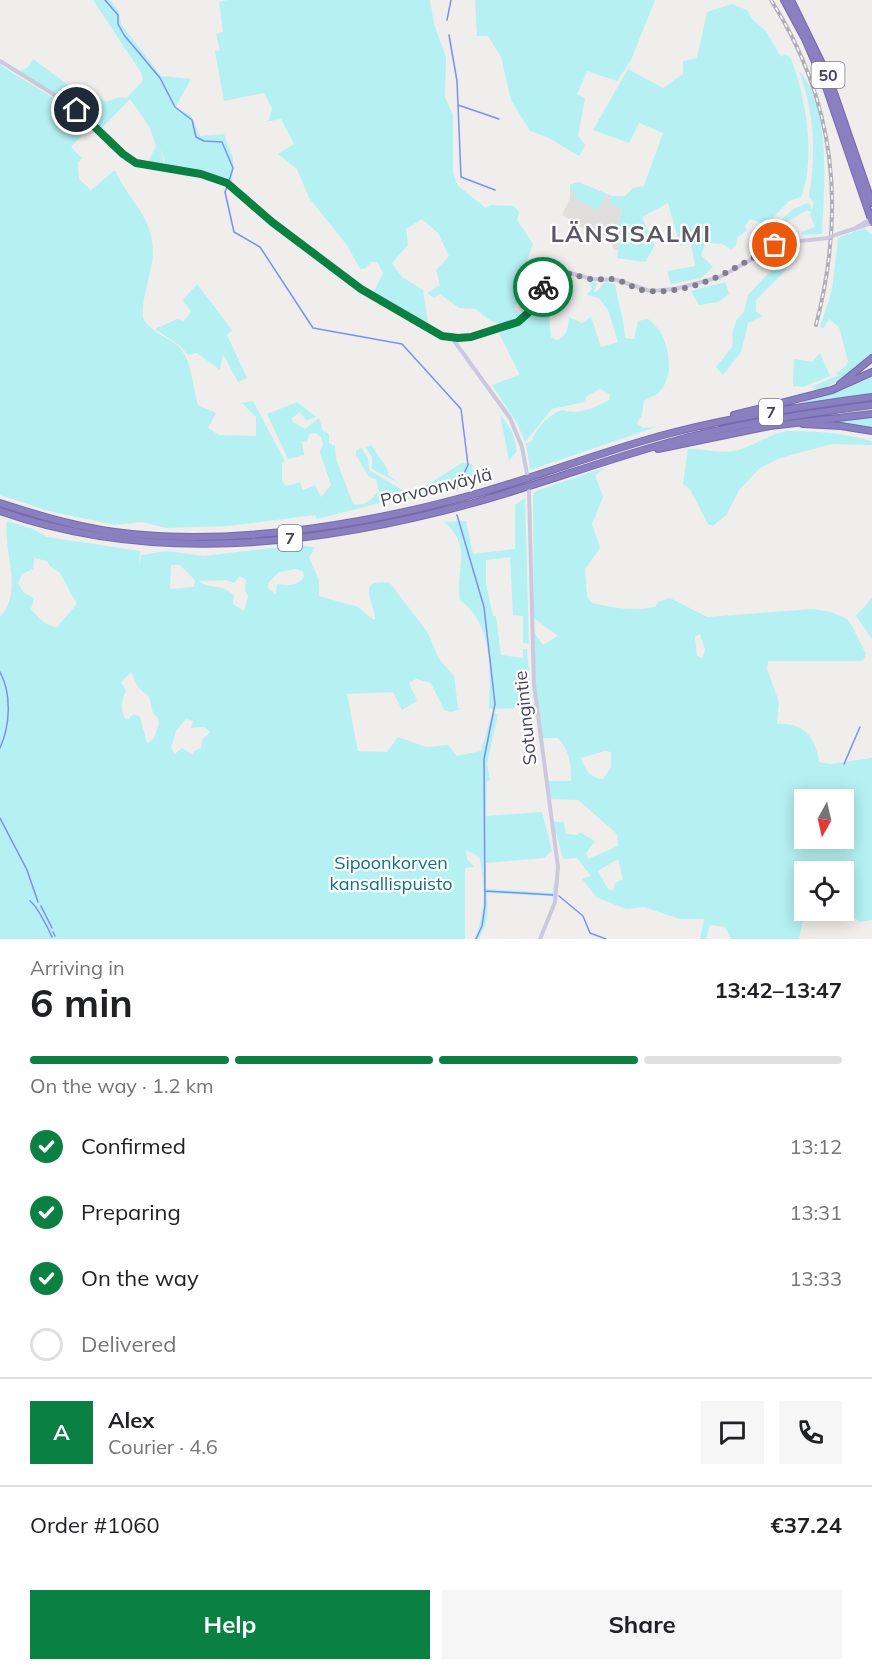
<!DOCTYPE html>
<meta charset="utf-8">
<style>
body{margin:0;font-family:Mulish,sans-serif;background:#f6f6f6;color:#202124;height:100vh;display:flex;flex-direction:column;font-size:22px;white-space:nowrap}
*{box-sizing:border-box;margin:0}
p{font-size:20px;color:#757577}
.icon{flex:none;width:33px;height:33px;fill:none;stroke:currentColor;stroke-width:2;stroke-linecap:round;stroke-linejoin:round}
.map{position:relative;height:939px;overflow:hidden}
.panel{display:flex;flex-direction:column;background:#fff;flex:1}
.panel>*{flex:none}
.needle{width:39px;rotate:188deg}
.controls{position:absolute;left:794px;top:789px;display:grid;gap:12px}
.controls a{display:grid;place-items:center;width:60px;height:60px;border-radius:0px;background:#fff;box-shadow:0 3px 15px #0003;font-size:30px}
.pin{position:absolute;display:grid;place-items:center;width:51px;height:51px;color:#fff;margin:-26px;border:3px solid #fff;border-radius:50%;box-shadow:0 2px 6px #0007}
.courier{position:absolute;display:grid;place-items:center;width:60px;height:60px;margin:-30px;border:4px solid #0b8043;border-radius:50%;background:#fff;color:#222;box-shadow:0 2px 8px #0007}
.head em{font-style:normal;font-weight:700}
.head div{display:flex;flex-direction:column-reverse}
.head{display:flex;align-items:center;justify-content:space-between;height:102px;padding:0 30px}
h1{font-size:39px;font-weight:700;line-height:45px}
.bar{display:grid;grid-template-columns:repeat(4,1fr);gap:9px 6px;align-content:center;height:72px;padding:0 30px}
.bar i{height:8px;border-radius:4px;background:#e0e0e0}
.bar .selected{background:#0b8043}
.bar p{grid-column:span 4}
.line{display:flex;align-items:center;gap:15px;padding:0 30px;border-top:2px solid #e0e0e0}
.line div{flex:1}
.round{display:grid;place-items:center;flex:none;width:63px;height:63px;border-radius:0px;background:#f6f6f6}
ol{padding:0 30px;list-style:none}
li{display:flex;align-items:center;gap:18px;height:66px}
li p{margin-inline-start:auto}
li .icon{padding:6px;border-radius:50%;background:#0b8043;color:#fff;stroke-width:4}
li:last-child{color:#757577}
li i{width:33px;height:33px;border:3px solid #e0e0e0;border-radius:50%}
.button{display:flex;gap:12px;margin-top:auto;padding:12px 30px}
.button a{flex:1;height:69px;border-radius:0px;background:#0b8043;color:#fff;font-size:24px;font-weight:700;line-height:69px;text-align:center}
.button a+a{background:#f6f6f6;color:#202124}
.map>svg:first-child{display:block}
.education{fill:#e0dfde}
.green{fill:#b5f0f2;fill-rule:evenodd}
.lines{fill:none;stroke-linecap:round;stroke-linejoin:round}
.stream{stroke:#7e8ef3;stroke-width:1.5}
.highway-casing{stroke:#766aac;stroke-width:8}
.minor{stroke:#cbc9de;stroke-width:4}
.highway{stroke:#8a7fc0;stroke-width:6}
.rail-casing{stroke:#b0adb7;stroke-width:4}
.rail{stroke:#fff;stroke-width:1.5;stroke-dasharray:4.5;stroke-linecap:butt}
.minor-bridge{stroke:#cbc9de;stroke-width:4}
.done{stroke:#817f8e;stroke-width:6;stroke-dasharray:0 10.8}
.route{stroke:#0b8043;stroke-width:8}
.labels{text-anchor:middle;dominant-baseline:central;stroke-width:4.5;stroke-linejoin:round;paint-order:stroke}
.shield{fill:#fff;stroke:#7e7b8c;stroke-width:1.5}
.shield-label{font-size:16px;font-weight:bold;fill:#46435b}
.street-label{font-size:18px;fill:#46435b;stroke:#fff}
.park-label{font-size:18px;fill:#0e7081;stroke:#fff}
.district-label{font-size:24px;font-weight:bold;letter-spacing:1.5px;fill:#5a5862;stroke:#fff}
</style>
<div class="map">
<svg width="872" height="939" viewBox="0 0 872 939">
<rect width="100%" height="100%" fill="#efeeec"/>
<path class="education" d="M578,182L611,196L610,204L622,208L618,225L621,228L618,250H614L612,245L562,215L570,198V185Z"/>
<path class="green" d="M93,0H110L119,11L121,24L161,76L191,79L175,108L191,115L200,136L224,134L233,158L232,183L202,171L166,167L161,148L164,167L147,164L156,146L149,126L130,99L100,130L70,102L18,72L28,67L33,59L75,90L85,88L106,102L119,97L126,98L143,81L142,74Z
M227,0H430L434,24L446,57L445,97L453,115V173L458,186L486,208L490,205L514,206L519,212L517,220L533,244L521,277L540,287L536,295L523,290L514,309L523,316C504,330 491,323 476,309L459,308L440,294L434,298L427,293L440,285L436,270L449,256L438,233L422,219L406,229L408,245L392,263L402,277L423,290L428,323L374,292L383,273L377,262H371L366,268L360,269L347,245L309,198L297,169L278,154L294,144L281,119L264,122L269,120L272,108L264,93L224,101L215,51L220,50L216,34L223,32L219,2Z
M475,0H655L631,60L617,81L587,71L577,94L585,98L578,136L585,145L579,156L549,138L530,131L511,100L501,57L488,36H477Z
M732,4L747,10L753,20L766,31L781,57L785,54L790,57C806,94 816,159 801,197L789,201L766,225L750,219L745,226L747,230L737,238L736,245L731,249L722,244L706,243L701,255L713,267L701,278L671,284L667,271L695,266L691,244L680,245L668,203L642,217L655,245L645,262L617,258L621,228L618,225L622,209L610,204L611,196H625L633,188L644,186L663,133L639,123L629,143L593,130L628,69L663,88L683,74V61L697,58L707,12Z
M0,64C31,87 62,99 91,126L71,147L82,158L78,163L79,179L91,190L115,170C128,201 153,215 153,253C152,274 141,297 143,318C151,333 167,336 179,347C192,360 193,388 198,405L216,413L208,428L219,435L256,436V417L242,403L253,401L285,461L282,462V481L286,486L300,482L303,490L315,485L321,497L331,485L320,452L323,444L321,437L315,433L309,434L307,442L302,441L304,455L288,459L267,414L297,402L316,417L306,420L300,412L292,418L293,422L305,429L319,418L323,431L329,434V443L335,446L336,459L353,504C364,507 372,499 379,491L376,479L369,477L356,455V451L361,448L368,458L369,470L404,491L410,499L388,501L317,519L315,515L228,526L166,528L142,522L115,525L49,511L0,495Z
M799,71C832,107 824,188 822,234L802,235L801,232L815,227L810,215L814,203L809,197C816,150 815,116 799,71Z
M578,182L607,194L598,210L574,198L576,193L570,190V185Z
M808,203L811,206V212L807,210L777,228L780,238L772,241L774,227L793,209Z
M864,228L872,235V355L852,375L819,390L811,387L839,375L836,374L846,366L848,361L839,327L829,319L824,328L820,327L832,290L838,238Z
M784,264L787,269L756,300V312L763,316L748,323L741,352L723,375L716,367L732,347L733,330L737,319L744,312L748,295L775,266Z
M589,281L597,283L594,291L596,292L605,282L615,284C618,302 624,320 625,338L634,339L638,321L648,319C652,323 656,326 659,330C670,346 675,380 657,394C653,397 648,397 644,401L642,415L637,423L643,428L656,427L530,470L526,443L532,441C534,430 551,412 563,410C578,416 595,407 609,400L610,394L600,389L587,396L584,402L552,409L525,442L517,423L492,385L520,375L499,333C524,325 531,313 543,291L548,305L551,337L557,340C568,335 568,328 569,317L582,323L591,317L601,347L618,342L608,310L599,298L587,295L592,289Z
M725,282L729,294L718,302L699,305L691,291Z
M197,284L232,330L227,335L247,378L238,382L223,354L220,370L197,353L188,355L180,346L155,329L177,319L184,321L191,312L183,300Z
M820,353L830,376L803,387L793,386L794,359L812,362Z
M872,375V394L801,404L804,400L832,393Z
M500,414L512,431L517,451L509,461Z
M872,416V430L810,423Z
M787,431C816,431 843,433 872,441V445L832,444L780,458L760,468L739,490L727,514L713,526L708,524L690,489L683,484L688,449C703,448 720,454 734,451C754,447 768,434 787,431Z
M371,445L387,468L388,475L399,483L372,469V457L366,448Z
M462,463L472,464L474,481L413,498L411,495Z
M606,467L595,475L603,497L592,524L600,548L585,569L587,596L592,603C614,608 632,611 655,607L658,602L670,598L707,617L813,609L831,612L847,619L851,624L866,654L863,661H768L767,669L779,702L777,724C803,722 816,737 819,762L830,764L872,758V920L860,922L845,912L831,911L843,910V872H804V916L799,939H731L725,927L710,925L706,939H700L704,919H680L644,907L626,909L596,897L582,879L591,876L577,858L563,859L553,822H564L566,834L578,835L579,832L595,841L586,853L588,859L618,846L617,834L578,800L549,799L547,781H571C571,764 570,751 558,738H542L536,691L534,632L543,645L558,636L534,618L533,492ZM700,634L705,650L702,658L697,656L695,637ZM605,751L611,752V767L603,779C590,778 585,770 581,758ZM804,800H843V838H804ZM618,859L623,879L615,883L613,891L608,889L598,871Z
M525,498L529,644L523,643V616L513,615L510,557L486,560V584L493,616H496L501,655L523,658V649H527L532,706H520V702L516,701L515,708L489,709C490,672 494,625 460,600C454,569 475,549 444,522L466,521L473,554L515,549V505Z
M7,521L33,529L47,537L140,551L139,567L141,555L167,551L204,556L295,545L315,547L309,558L319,580V596L358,607L372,619H375C377,607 352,577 390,583L428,633L439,659L454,676L458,708L461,709L451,712L444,710L431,683L416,679L409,683L417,701L402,710L393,692L347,694L358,751L387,752L398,737L426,747L448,745L457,756L481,751L492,713L498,714L487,764L490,780L487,782L486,816L542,812L552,851L544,858L486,863V889L552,893L555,879L553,898L551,896L487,893C488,911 489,923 478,939H474C487,913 484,885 480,857L466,850L467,859L474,867L465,868V939H0V617C24,591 3,553 7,521ZM34,558L47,561L50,566L60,573L77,604L57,627C46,626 38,618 31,609L34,598L23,592L18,583L22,574L33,569ZM171,565H180L195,580L194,587L170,589ZM295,569L303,571L304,577C297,586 289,586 277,584L276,594L268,588L269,582L279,572ZM240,576L246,580L245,590L248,596L244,611L233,604L234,595C218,582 209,590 199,581L226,580L234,583ZM131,672L138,687L149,697L153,713L158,718L159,724L153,740L147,743L140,717L134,714L127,720C119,712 121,700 126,691L121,682ZM186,719L193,721L191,728L204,727L210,732L203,739L201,748L194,751L193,755L182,748L175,754L171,748L176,731Z
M872,598V639L856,616Z"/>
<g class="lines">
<path class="stream" d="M105,0L118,15V24L124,35L160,78L175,107L192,120L196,137L204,141L222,142L233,168L229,181
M447,20L451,0
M449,35L457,81L461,177L495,190
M458,105L499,119
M227,187L225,192L234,232L260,247L313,328L402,344L461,409L468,465L456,490
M457,515L484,607L495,704L484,759L485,905L482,926L476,939
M0,672C12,694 10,726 0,748
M844,764L860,727
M0,818L27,870L38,902
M485,891L553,895
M559,896L583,916L590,933L606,939
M30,901C37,906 48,928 52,937
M41,906L52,928
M53,932L55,936"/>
<defs>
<path id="highway" d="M784,0L805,39L827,90L872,222
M791,0L829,78L872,203
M840,384L872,358
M734,415L832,390L872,372
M803,424L841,426L872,431
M658,449L770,426L872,414
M0,503C43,517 86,530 132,534C245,545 376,523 486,491C548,473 609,449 671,433C737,416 805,406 872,397
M0,511C153,565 319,545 473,503C538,485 602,461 667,443C735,424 803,414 872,405"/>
</defs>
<use href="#highway" class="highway-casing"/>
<path class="minor" d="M0,61L69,104L123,154L136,163L201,174L227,183L272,222L361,289L445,336L458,338L476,336L521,320L531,309L546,281L556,273L566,272L592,279L617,280L650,291L675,289L720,277L781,243L828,238
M857,227L871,219
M838,234L872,223
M452,338L510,418L522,447L527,474
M529,491L534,685L558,867L555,902L540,939"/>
<use href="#highway" class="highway"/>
<defs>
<path id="rail" d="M771,0C836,102 846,209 816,325"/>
</defs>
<use href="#rail" class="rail-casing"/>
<use href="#rail" class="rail"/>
<path class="minor-bridge" d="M828,238L838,234"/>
</g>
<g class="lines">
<path class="done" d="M543,287C554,264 570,275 590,279C599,281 608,277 617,280C628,283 636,290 647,291C696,295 735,268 775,245"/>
<path class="route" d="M77,110L123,154L136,163L201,174L227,183L272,222L361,289L442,336L458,338L471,337L518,322L528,313L543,287"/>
</g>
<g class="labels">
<g class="shield">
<rect x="811.5" y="62" width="33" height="26" rx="4.5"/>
<rect x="759" y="399" width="24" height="26" rx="4.5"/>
<rect x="278" y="525" width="24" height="26" rx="4.5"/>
</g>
<g class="shield-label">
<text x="828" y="75">50</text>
<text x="771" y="412">7</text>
<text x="290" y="538">7</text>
</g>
<g class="street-label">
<text transform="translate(436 487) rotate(-14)">Porvoonväylä</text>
<text transform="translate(525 718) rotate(-96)">Sotungintie</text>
</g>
<g class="park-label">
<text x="391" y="862">Sipoonkorven<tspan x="391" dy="21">kansallispuisto</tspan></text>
</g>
<g class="district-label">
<text x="631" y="233">LÄNSISALMI</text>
</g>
</g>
</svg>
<div class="controls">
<a><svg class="needle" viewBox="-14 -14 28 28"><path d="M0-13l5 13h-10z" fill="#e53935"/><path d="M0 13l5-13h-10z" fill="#757577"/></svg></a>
<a><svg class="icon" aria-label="locate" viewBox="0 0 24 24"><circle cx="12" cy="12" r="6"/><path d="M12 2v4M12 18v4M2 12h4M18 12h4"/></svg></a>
</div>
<div class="pin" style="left:775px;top:245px;background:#ea580c"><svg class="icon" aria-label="bag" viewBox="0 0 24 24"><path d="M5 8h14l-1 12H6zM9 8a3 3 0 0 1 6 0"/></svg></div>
<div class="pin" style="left:77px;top:110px;background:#1f2937"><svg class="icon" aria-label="home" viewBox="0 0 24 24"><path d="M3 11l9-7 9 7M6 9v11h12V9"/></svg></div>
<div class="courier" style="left:543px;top:287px"><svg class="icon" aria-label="bike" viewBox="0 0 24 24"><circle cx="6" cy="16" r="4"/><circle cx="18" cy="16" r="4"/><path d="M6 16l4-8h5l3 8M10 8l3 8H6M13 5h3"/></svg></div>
</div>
<section class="panel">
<div class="head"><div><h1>6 min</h1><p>Arriving in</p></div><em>13:42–13:47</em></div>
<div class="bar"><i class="selected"></i><i class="selected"></i><i class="selected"></i><i></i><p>On the way · 1.2 km</p></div>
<ol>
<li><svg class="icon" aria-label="check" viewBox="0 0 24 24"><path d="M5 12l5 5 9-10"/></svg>Confirmed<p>13:12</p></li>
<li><svg class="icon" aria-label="check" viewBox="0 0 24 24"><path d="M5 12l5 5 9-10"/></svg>Preparing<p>13:31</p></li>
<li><svg class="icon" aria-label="check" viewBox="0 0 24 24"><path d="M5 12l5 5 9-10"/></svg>On the way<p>13:33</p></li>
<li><i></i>Delivered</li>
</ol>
<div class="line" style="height:108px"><b class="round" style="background:#0b8043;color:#fff">A</b><div><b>Alex</b><p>Courier · 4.6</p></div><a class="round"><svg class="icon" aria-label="chat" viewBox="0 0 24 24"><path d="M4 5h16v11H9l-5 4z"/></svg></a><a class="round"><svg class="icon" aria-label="phone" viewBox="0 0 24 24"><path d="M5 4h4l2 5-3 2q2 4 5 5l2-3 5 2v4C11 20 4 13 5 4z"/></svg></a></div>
<div class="line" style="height:78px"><div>Order #1060</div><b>€37.24</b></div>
<div class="button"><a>Help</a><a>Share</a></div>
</section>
